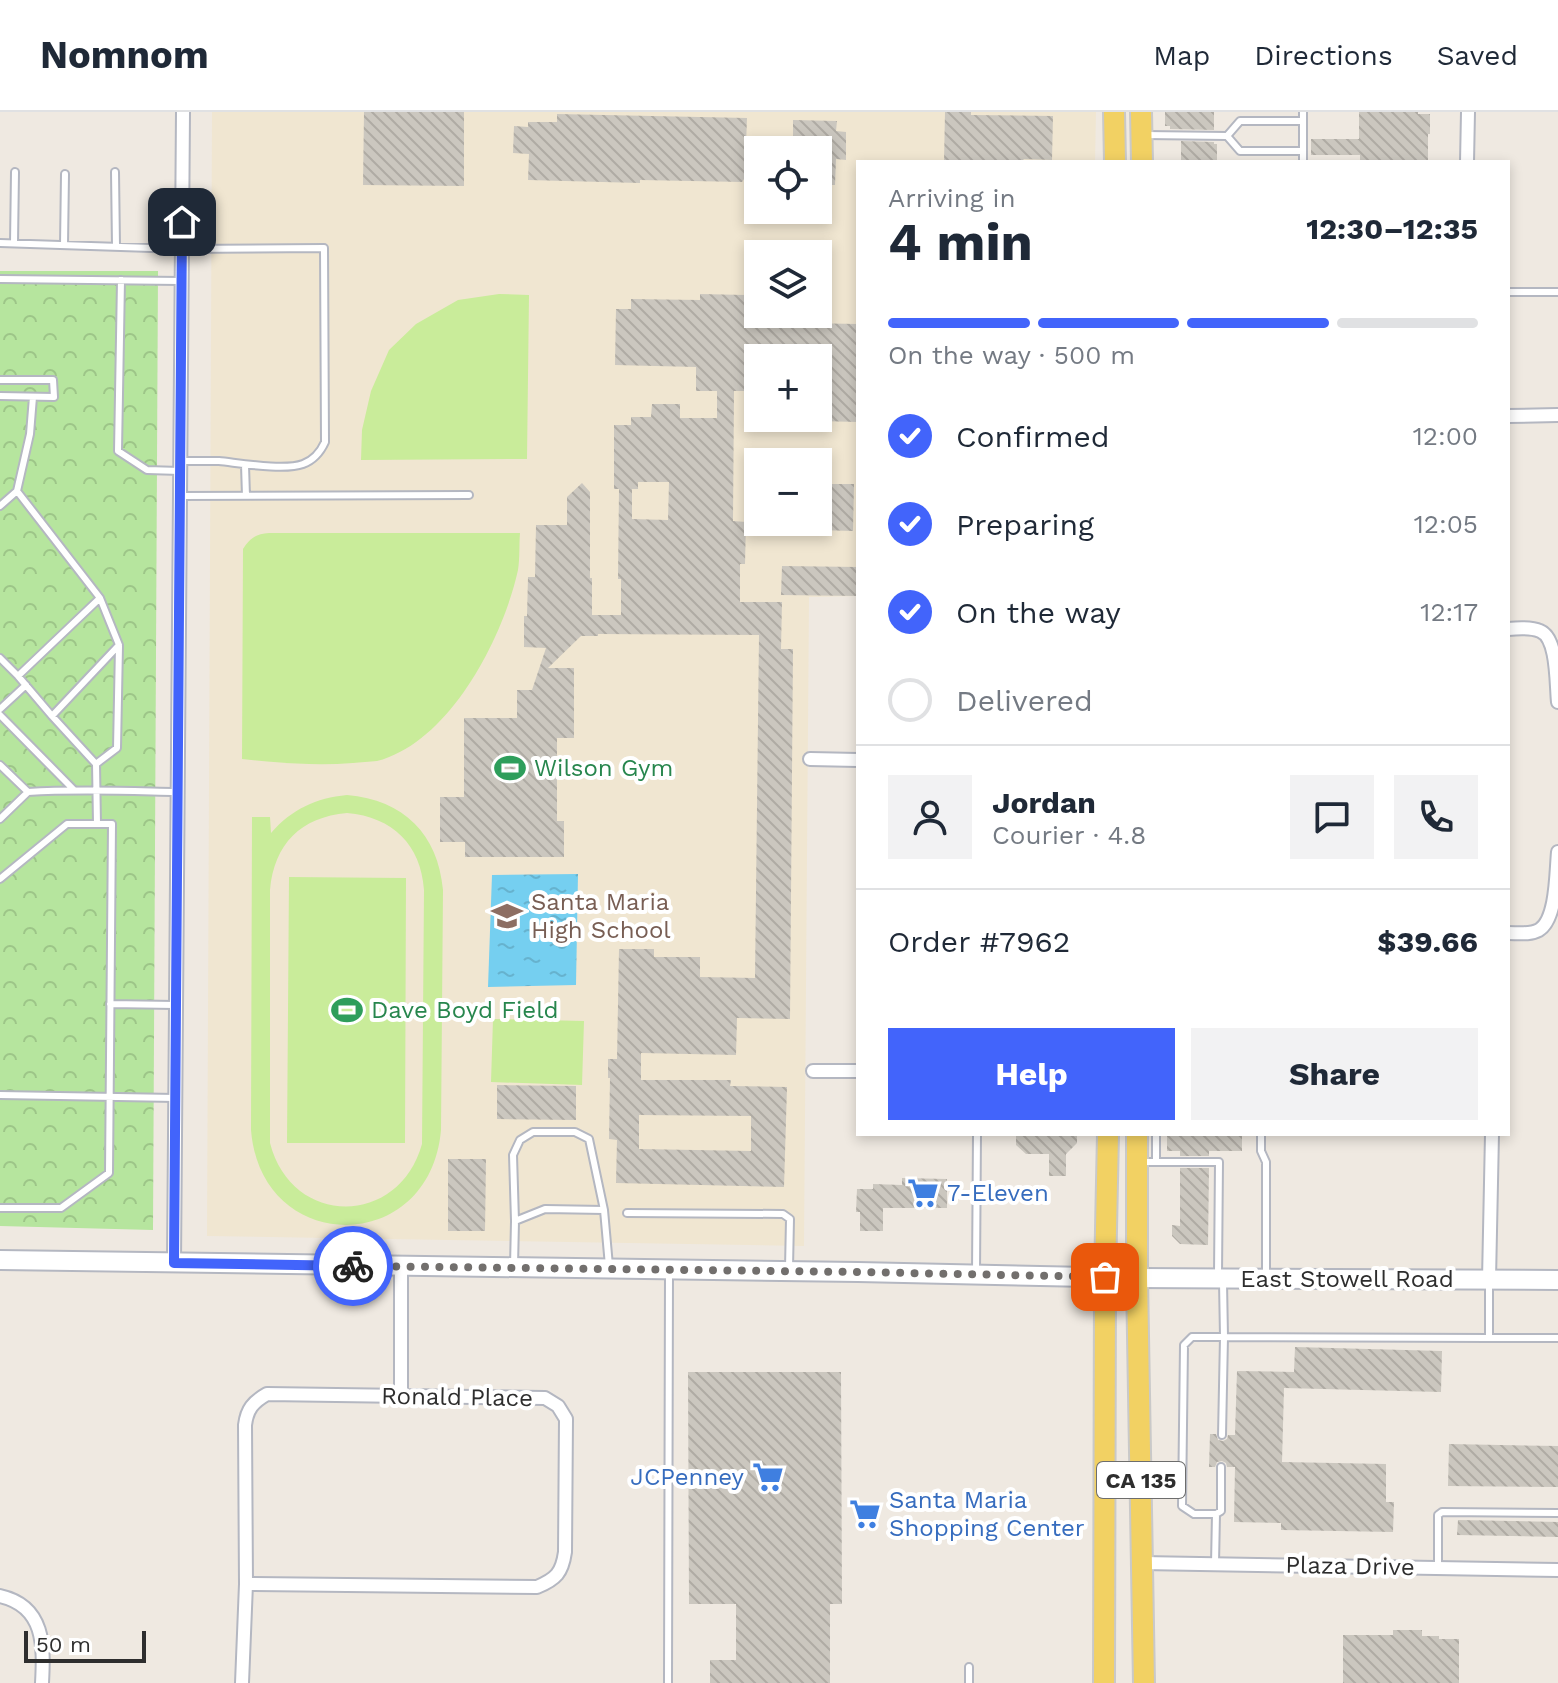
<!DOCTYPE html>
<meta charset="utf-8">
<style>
body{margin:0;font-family:"Work Sans",sans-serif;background:#f2f2f3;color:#1f2937;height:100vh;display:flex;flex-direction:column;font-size:30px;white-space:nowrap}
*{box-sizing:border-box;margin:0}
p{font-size:26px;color:#747a83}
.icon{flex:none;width:44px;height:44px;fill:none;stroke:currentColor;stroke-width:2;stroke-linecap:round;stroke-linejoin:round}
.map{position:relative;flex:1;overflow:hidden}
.side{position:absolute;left:856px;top:48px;width:654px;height:976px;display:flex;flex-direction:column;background:#fff;border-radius:0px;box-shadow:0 4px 12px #0003}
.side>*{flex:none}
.controls{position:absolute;left:744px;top:24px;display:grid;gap:16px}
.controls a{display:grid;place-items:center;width:88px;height:88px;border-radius:0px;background:#fff;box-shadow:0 4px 12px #0003;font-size:40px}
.scale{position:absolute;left:24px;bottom:20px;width:122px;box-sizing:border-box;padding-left:8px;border:4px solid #2e2e2e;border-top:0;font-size:22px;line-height:28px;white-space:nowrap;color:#2e2e2e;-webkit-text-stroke:6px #fff;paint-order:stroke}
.pin{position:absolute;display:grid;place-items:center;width:68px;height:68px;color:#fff;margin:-34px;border-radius:16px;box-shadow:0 4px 12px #0006}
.courier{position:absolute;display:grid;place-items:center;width:80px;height:80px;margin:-40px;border:6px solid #4264fb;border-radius:50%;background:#fff;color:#222;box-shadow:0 2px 10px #0007}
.summary em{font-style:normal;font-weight:700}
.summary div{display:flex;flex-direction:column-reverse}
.summary{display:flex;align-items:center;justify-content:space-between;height:136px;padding:0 32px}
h1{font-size:52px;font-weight:700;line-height:60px}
.bar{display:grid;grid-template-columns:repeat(4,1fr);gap:12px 8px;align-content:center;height:96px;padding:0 32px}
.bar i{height:10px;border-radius:6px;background:#e0e1e3}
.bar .current{background:#4264fb}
.bar p{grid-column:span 4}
.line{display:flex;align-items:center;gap:20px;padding:0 32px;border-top:2px solid #e0e1e3}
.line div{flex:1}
.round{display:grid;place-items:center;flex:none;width:84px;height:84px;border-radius:0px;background:#f2f2f3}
ol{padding:0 32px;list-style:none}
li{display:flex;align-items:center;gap:24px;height:88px}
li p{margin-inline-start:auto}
li .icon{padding:8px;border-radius:50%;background:#4264fb;color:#fff;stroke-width:4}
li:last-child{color:#747a83}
li i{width:44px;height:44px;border:4px solid #e0e1e3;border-radius:50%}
.cta{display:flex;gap:16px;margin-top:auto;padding:16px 32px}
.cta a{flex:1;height:92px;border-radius:0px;background:#4264fb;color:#fff;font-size:32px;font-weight:700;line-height:92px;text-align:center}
.cta a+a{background:#f2f2f3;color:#1f2937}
header{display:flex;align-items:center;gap:48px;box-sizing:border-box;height:112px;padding:0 40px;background:#fff;border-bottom:2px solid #e0e1e3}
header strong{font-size:38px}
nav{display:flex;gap:44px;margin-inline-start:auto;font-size:28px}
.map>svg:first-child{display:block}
.education{fill:#f0e6d1;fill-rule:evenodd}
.park{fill:url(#park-crowns)}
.pitch{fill:#c9ec9a;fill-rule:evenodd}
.water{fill:url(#water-ripples)}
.building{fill:url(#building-back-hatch);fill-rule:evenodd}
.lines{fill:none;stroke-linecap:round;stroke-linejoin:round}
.lane-casing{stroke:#b4b7c1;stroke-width:10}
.street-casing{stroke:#b4b7c1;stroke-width:16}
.secondary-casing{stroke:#b4b7c1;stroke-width:22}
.primary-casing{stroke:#c9c9c9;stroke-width:24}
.lane{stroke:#fff;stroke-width:6}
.street{stroke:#fff;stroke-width:12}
.secondary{stroke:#fff;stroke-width:18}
.primary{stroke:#f2d163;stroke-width:20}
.done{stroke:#726f6d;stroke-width:8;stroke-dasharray:0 14.4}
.route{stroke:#4264fb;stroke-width:10}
.labels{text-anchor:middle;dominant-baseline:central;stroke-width:8;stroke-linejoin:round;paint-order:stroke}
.shield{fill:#fff;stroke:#6d6d6d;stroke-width:2}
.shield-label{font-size:22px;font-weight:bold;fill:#2e2e2e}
.leisure-label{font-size:24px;fill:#27864d;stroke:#fff;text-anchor:start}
.education-label{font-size:24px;fill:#785e54;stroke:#fff;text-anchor:start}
.shop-label{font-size:24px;fill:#366cbe;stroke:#fff;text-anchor:start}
.street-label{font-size:24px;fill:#2e2e2e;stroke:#fff}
</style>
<header>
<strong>Nomnom</strong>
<nav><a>Map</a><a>Directions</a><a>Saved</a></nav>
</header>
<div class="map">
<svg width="1558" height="1571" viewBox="0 0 1558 1571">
<defs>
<pattern id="park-crowns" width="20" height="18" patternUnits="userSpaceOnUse" patternTransform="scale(2)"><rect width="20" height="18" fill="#b6e59e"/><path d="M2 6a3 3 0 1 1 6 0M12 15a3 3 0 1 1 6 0" fill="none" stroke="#9dc588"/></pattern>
<pattern id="water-ripples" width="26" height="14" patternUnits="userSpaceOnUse" patternTransform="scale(2)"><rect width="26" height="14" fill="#75cff0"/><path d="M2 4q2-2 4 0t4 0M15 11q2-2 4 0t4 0" fill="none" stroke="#66b2ce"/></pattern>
<pattern id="building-back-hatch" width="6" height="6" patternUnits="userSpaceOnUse" patternTransform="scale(2)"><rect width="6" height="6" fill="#cbc7bf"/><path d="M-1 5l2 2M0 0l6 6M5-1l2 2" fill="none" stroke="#afaba4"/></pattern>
</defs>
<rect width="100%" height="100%" fill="#efe9e1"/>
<path class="education" d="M212,0H1096L1095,50H858V484L809,485L804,1134L207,1124ZM758,38H818V98H758ZM758,142H818V202H758ZM758,246H818V306H758ZM758,350H818V410H758Z"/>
<path class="park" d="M0,159H158L153,1118L0,1114Z"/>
<path class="pitch" d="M499,182L529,183L527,347L361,348L362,318L371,279L389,238L416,212L458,188Z
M269,421H520C519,433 520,446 518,458C503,526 450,630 377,649C370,650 360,650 353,651C315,654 279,651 242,647L243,437C250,426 256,422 269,421Z
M347,683C404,688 438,722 443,778L441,1018C430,1145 261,1144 251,1018L252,705H270L271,721C292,697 316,686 347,683ZM347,701C393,705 421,733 424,778L422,1032C399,1115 292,1116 270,1031V778C274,732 301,705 347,701Z
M289,765L406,766L405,1031H287Z
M493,907L584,909L582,973L491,970Z"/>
<path class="water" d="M578,762L576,873L488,875L492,763Z"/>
<path class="building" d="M364,0H464V74L363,73Z
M945,0H971V3L1053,4L1052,48L1024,47L1021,50H944Z
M1165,0H1214V18L1170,17V14H1165Z
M1359,0H1418V2H1430V22H1428V50H1360V43H1311V27H1359Z
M557,2L747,6L746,33L758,34L755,67H744L742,70L640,68V71L528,68L529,42L513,41L514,14L528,15V10H557Z
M793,8L837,9L836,19L846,20V48L836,47L835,73H818V38H793Z
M1181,29L1214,30V32H1217V50H1181Z
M700,182L746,183L745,210L858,212V310L818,309V246H747L746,279H734L733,409L746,410L745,452H740V490H782L781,537H793L790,907L737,906L736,943L641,941V968H731L730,974L787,975L784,1075L616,1071L617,1028L609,1027L610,966H608V947H617L619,837H654V845H700V865L755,866L759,523L598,522V524H581L548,556H574V626H557V709H564V745H465V730H440V685H464V606H517V578H532L546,536L524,535V504H527L528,465H535L536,413H567V385L582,371L590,380V466H592V503H621V467H618L619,377H614V313H631V305H651L652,292H680V306H717V279H696V255L615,253L616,197H631V187L700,188ZM638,370H669L668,408L632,407V377H638ZM639,1003L751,1004V1039L639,1037Z
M818,372H854L853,419L818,418Z
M782,454L858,455V484L781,483Z
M497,973L576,974V1008L497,1007Z
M1016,1022H1077V1031L1066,1042V1064H1049V1042H1026L1016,1033Z
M1167,1022H1242V1039H1209V1044H1180V1039H1167Z
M448,1047H486L485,1119H448Z
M1180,1056H1209L1208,1133L1180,1132L1172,1124V1113L1180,1114Z
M902,1066L947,1067V1096H883V1119H860V1100H856L857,1077H873V1072L902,1073Z
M1295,1235L1442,1239L1441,1280L1284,1276L1282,1350L1386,1352V1390H1394L1393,1420L1281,1418V1411L1234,1410L1235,1355H1227L1226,1351L1222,1349L1217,1350L1215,1355H1209L1210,1322H1216L1218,1328L1223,1329L1227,1327L1228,1323H1235L1237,1259L1294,1260Z
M688,1260H841L842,1492H830V1571H710V1548H736V1492H689Z
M1449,1332L1558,1334V1375L1448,1374Z
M1458,1408L1558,1410V1425L1457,1423Z
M1393,1518H1422V1524H1439V1527H1459V1571H1343V1523H1393Z"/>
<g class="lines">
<defs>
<path id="lane" d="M1145,23L1227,24L1240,39H1303
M1227,24L1240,9H1303
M1303,50V0
M115,60L116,134
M0,131L181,137L324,136L325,330C320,341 314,348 303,352C284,359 239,351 219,349C206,349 193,349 180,349
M14,131L15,60
M64,133L65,62
M0,167L180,169
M121,168L118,339L147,358L180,359
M1508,180H1558
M0,268H53L54,285L0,284
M245,353L246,384
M17,379L30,322L33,285
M180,384L469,383
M0,394L17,379L100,486L18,564L52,604
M0,546L18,564
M0,597L26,573
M0,603L73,677
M96,652L117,636L119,534
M0,653L28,680
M0,707L28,680C78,677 127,679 177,680
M97,712L96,652L52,604L119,533L100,486
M0,767L67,712H112L109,1061L61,1096H0
M110,892L175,893
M0,983L176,986
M1261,1022V1039L1266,1050V1165
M1140,1050H1156V1022
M1156,1050H1219L1218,1163
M627,1101L783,1102L790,1107L789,1156
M515,1109L513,1043L520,1028L533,1020H575L589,1027L604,1098
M514,1154L515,1109L545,1097L604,1098L609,1154
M976,1160L977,1022
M1223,1170L1224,1225L1489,1226
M1489,1171V1226H1558
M1216,1402L1221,1399V1355
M1215,1452L1216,1402H1194L1182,1394L1184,1233L1192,1225H1224L1222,1323
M1438,1456V1403L1442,1400L1558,1401
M668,1571L669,1159
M969,1571V1555"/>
<path id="street" d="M1467,50L1468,0
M1508,304L1558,303
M1508,517C1518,516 1531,515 1540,519C1558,526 1556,572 1558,590
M810,647L858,648
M1508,821C1518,821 1530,823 1539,818C1557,807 1556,760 1558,740
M813,959H858
M174,1151L183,0
M1489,1168L1492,1022
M401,1283V1155
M1142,1451L1558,1458
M0,1484C45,1494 44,1534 42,1571
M242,1571L246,1472L245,1313C247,1297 253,1290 267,1282L545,1286L558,1294L566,1307L565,1440C562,1461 556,1467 537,1475L246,1472"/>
<path id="secondary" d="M0,1148L858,1160L1137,1166L1558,1168"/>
<path id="primary" d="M1114,0L1115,50
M1141,0L1142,50
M1137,1022V1166L1144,1571
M1104,1571L1105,1165L1108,1022"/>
</defs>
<use href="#lane" class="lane-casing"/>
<use href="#street" class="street-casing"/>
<use href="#secondary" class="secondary-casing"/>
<use href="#primary" class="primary-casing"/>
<use href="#lane" class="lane"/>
<use href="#street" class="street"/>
<use href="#secondary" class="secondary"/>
<use href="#primary" class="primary"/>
</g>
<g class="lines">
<path class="done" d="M353,1154L858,1160L1105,1165"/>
<path class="route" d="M182,110L174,1151L353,1154"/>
</g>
<defs>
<symbol id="stadium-bare" viewBox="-9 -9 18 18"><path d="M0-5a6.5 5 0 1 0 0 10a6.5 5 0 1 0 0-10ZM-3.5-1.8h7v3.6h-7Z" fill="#2e9e5b" stroke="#fff" stroke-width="2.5" paint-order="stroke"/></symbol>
<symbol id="school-bare" viewBox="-9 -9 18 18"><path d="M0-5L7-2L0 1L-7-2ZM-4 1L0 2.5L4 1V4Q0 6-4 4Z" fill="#8d6e63" stroke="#fff" stroke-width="2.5" paint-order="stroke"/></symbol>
<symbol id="supermarket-bare" viewBox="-9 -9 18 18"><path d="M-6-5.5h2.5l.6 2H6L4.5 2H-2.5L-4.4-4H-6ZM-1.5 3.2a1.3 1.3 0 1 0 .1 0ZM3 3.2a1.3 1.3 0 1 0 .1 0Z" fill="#3f7fe0" stroke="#fff" stroke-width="2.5" paint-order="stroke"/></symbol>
</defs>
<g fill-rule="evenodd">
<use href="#stadium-bare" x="488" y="634" width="44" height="44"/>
<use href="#school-bare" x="485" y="782" width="44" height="44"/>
<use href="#stadium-bare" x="325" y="876" width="44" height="44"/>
<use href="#supermarket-bare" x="901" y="1059" width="44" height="44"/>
<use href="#supermarket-bare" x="746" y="1343" width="44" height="44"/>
<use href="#supermarket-bare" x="843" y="1380" width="44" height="44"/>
</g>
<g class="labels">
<rect class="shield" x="1097" y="1350" width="88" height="36" rx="6"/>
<g class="shield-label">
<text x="1141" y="1368">CA 135</text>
</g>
<g class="leisure-label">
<text x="534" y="656">Wilson Gym</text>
<text x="371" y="898">Dave Boyd Field</text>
</g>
<g class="education-label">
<text x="531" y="790">Santa Maria<tspan x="531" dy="28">High School</tspan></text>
</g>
<g class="shop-label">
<text x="947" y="1081">7-Eleven</text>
<text x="744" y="1365" text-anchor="end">JCPenney</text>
<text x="889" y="1388">Santa Maria<tspan x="889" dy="28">Shopping Center</tspan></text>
</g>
<g class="street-label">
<text x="1347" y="1167">East Stowell Road</text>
<text transform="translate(457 1285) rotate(1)">Ronald Place</text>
<text transform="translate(1350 1454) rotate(1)">Plaza Drive</text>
</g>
</g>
</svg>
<div class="controls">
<a><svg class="icon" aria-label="locate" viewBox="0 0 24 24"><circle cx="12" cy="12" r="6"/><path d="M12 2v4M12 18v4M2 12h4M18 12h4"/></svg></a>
<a><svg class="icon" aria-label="layers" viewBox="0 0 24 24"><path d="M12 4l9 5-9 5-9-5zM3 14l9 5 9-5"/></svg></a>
<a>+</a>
<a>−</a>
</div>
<div class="scale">50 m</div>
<div class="pin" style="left:1105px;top:1165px;background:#ea580c"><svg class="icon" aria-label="bag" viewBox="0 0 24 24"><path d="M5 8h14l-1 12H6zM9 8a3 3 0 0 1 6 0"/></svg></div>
<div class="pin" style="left:182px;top:110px;background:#1f2937"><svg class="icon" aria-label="home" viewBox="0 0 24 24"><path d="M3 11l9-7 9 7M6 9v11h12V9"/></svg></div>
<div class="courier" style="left:353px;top:1154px"><svg class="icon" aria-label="bike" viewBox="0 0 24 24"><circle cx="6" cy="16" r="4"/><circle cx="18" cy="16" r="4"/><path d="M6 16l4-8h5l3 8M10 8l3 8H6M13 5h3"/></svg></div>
<section class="side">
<div class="summary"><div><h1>4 min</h1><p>Arriving in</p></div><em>12:30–12:35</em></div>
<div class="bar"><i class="current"></i><i class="current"></i><i class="current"></i><i></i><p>On the way · 500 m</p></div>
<ol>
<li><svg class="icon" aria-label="check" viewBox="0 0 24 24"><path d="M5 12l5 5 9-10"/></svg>Confirmed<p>12:00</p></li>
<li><svg class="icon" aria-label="check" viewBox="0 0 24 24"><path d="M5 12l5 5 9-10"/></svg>Preparing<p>12:05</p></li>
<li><svg class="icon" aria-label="check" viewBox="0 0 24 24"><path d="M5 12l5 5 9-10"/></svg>On the way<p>12:17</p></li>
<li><i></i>Delivered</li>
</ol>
<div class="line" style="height:144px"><a class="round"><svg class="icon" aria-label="person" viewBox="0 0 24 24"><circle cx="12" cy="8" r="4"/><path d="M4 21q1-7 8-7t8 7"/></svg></a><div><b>Jordan</b><p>Courier · 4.8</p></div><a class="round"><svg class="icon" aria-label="chat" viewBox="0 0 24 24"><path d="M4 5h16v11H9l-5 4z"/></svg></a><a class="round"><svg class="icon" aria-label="phone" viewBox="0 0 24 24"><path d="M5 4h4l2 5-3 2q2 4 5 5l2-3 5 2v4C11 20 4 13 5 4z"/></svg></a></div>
<div class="line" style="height:104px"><div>Order #7962</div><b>$39.66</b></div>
<div class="cta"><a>Help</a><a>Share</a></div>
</section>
</div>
